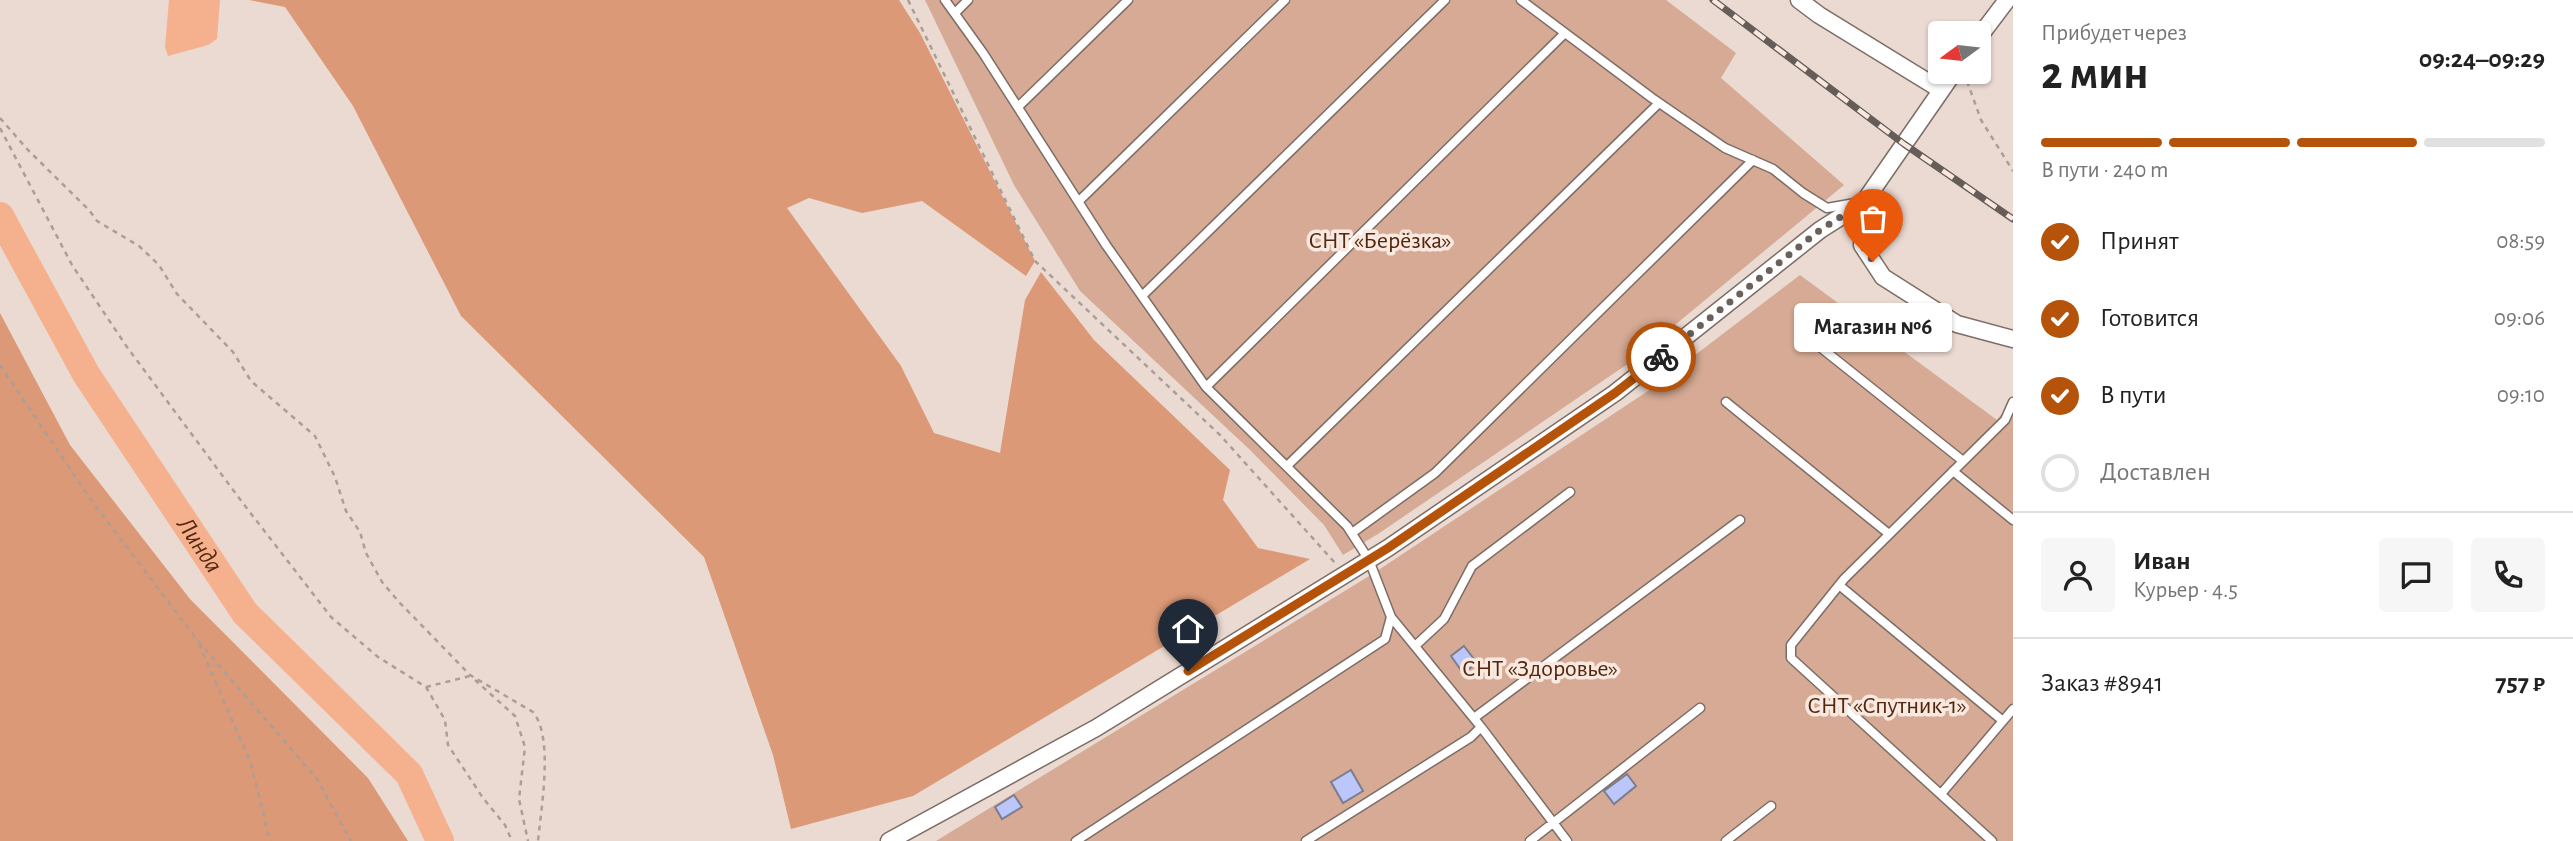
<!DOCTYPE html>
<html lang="ru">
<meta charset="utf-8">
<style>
body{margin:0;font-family:"Alegreya Sans",sans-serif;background:#f6f6f6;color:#222;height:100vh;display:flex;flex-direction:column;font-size:26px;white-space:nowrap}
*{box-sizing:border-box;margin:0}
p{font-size:23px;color:#767676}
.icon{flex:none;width:38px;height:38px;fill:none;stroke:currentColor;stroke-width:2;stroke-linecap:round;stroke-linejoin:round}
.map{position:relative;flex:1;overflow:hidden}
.details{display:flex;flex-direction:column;background:#fff;width:560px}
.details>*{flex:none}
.needle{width:46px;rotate:255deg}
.fabs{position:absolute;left:1928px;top:21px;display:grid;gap:14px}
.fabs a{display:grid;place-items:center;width:63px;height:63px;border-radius:7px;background:#fff;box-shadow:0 2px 5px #0004;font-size:35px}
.pin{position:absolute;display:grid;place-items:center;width:60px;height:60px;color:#fff;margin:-72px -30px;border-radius:50% 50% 50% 0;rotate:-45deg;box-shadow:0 0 7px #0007}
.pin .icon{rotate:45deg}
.courier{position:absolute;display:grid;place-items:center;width:70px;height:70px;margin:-35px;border:5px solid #b45309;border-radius:50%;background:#fff;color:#222;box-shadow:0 2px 9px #0007}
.bubble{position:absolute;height:49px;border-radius:7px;background:#fff;box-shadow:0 2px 5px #0004;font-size:23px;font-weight:700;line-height:49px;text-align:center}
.headline em{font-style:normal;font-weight:700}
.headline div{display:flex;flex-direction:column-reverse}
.headline{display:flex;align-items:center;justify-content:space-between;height:119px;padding:0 28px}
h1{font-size:46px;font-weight:700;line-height:52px}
.bar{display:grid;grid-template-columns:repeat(4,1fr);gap:10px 7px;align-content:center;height:84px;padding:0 28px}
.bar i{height:9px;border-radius:5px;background:#e0e0e0}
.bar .selected{background:#b45309}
.bar p{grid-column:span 4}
.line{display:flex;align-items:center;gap:18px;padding:0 28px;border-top:2px solid #e0e0e0}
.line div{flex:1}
.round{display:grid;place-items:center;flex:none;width:74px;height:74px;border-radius:7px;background:#f6f6f6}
ol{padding:0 28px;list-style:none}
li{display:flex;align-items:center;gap:21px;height:77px}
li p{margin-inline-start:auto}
li .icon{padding:7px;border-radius:50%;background:#b45309;color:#fff;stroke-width:4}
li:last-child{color:#767676}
li i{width:38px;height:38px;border:4px solid #e0e0e0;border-radius:50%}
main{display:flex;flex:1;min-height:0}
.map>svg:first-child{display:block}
.green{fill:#d6aa94}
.forest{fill:#db9977}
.water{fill:#f5b18e}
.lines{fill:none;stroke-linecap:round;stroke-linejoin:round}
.river{stroke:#f5b18e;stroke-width:28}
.building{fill:#bbc6fa;stroke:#7b7e8d;stroke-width:2}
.service-casing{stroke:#7c6d66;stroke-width:11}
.minor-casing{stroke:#7c6d66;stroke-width:19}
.path{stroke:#ab9e97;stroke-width:2.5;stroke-dasharray:5 5;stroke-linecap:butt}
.service{stroke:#fff;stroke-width:8}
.minor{stroke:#fff;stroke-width:16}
.rail-casing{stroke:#665d58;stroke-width:7}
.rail{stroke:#f8e8df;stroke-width:4.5;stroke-dasharray:13;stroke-linecap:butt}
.done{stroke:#6b615c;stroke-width:7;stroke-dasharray:0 12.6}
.route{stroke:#b45309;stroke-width:9}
.labels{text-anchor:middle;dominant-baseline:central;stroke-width:7;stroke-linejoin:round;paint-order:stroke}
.park-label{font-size:24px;fill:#52270e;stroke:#f8e8df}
.water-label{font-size:26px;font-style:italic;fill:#562a11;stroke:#f8e8df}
</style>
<main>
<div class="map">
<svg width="2013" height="841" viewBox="0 0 2013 841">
<rect width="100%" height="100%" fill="#ebdad2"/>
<path class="green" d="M925,0H1666L1736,53L1721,78L1844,185L1629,363L1378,534L1343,555L1324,525L1249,449L1080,291L1014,185Z
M1800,275L1997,420L2013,399V841H936L1374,573L1648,391Z"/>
<path class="forest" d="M249,0H899L920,33L1035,261L1026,276L922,201L862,213L809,198L787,208L901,366L934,433L1000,453L1025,300L1041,272L1094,340L1230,470L1223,500L1258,548L1310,559L913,796L791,829L773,755L704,557L461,316L353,106L285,7Z
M0,313L70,445L190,599L368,778L408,841H0Z"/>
<path class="water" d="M169,0H220L217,39L208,45L168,56L165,47Z"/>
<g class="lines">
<path class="river" id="s1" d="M0,216L86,374L245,613L409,774L440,841"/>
</g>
<path class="building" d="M1464,646L1477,663L1463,673L1451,656Z
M1351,770L1363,791L1343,803L1331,782Z
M1627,774L1636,786L1614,804L1604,791Z
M1014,795L1022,807L1002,819L995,807Z"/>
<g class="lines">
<defs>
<path id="service" d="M945,0L983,53L1106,245L1206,387L1347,526L1369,560L1391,617L1481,727L1567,841
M1521,0L1652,98L1725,148L1773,169L1803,193L1827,208L1855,203
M955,13L968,0
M1018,107L1128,0
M1079,201L1285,0
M1142,296L1445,0
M1800,331L1963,461
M1206,387L1565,33
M1726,402L1889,534
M1287,466L1659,103
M1953,471L2013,520
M1352,533L1435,473L1753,160
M1839,585L2003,721
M1415,646L1444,619L1472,566L1570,492
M1474,718L1740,520
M1941,794L2013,709
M1076,841L1385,639L1391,617
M1306,841L1471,737L1481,727
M1530,841L1700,708
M1726,841L1771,806
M1992,841L1791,658V645L1844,579L2005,420L2013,402"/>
<path id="minor" d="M1799,0L1819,15L1941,90
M1979,37L2007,0
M1864,202L1862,245L1883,277L1957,324L2013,339
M889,841L1096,728L1388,548L1615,393L1820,230L1864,202L1954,72"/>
</defs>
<use href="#service" class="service-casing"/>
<use href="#minor" class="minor-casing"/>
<path class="path" d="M908,0L1035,261L1220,435L1336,564
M1967,81L1981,120L2013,171
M0,118L28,150L89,210L97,221L139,246L159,265L177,294L233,352L251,381L315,436L335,477L346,511L360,532L366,553L382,582L399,602L470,675L533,712C554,737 541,809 538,841
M0,128L72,265L127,347L242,502L331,617L378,657L426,687L445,720L448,745L483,798L505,825L512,841
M0,365L91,500L198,641L317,779L351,841
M199,644L251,764L270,841
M475,680L515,716L525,747L519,799L528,841
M426,687L470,676"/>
<use href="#service" class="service"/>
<use href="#minor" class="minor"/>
<defs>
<path id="rail" d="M1713,0L1904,144L2013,219"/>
</defs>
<use href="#rail" class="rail-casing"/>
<use href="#rail" class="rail"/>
</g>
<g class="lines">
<path class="done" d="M1661,357L1820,230L1864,202L1862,245L1873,261"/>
<path class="route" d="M1188,671L1388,548L1615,393L1661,357"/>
</g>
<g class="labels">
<g class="park-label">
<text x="1380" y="241">СНТ «Берёзка»</text>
<text x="1540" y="669">СНТ «Здоровье»</text>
<text x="1887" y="706">СНТ «Спутник-1»</text>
</g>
<g class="water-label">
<text stroke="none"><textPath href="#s1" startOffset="385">Линда</textPath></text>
</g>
</g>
</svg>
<div class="fabs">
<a><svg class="needle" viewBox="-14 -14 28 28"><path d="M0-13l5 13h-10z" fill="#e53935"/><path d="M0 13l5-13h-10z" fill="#767676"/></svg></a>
</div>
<div class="pin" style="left:1873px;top:261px;background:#ea580c"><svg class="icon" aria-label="bag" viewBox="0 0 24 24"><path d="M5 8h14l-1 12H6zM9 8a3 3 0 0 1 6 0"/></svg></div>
<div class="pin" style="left:1188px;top:671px;background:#1f2937"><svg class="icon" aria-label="home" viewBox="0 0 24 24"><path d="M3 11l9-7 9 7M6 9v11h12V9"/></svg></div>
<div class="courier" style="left:1661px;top:357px"><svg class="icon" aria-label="bike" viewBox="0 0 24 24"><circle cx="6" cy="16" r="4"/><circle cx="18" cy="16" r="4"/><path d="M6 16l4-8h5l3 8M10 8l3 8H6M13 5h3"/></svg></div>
<div class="bubble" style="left:1794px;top:303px;width:158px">Магазин №6</div>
</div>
<section class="details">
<div class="headline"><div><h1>2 мин</h1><p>Прибудет через</p></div><em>09:24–09:29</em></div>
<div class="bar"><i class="selected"></i><i class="selected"></i><i class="selected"></i><i></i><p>В пути · 240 m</p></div>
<ol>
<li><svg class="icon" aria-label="check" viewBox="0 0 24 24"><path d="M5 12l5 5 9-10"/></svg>Принят<p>08:59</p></li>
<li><svg class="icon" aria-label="check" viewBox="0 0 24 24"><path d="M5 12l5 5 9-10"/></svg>Готовится<p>09:06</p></li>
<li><svg class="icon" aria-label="check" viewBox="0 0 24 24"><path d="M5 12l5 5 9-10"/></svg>В пути<p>09:10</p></li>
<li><i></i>Доставлен</li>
</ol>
<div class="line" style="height:126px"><a class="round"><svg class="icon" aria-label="person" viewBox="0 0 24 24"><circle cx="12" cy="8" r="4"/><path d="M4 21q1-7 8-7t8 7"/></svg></a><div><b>Иван</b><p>Курьер · 4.5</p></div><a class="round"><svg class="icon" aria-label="chat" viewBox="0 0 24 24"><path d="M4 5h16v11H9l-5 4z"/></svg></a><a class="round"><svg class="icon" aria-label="phone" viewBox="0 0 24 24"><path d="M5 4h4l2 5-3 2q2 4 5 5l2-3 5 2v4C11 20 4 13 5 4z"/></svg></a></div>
<div class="line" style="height:91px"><div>Заказ #8941</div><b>757 ₽</b></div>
</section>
</main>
